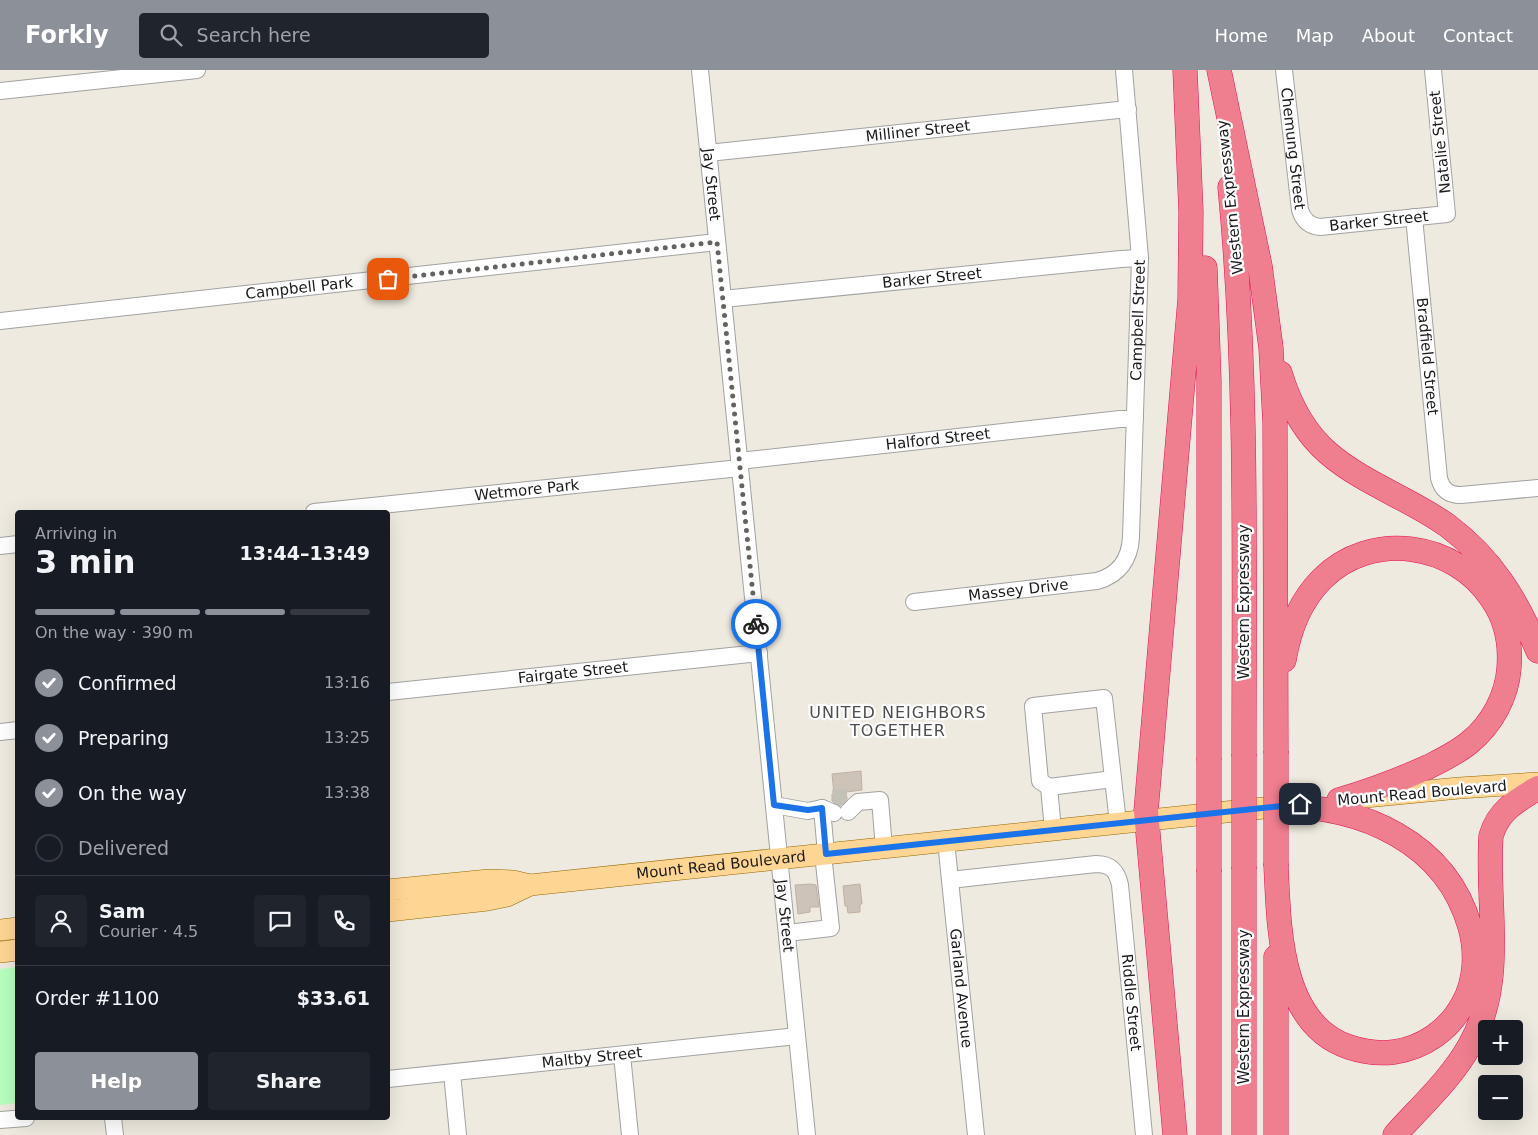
<!DOCTYPE html>
<meta charset="utf-8">
<style>
body{margin:0;font-family:"DejaVu Sans",sans-serif;background:#20242c;color:#f1f3f6;height:100vh;display:flex;flex-direction:column;font-size:19px;white-space:nowrap}
*{box-sizing:border-box;margin:0}
p{font-size:16px;color:#9ea1a6}
.icon{flex:none;width:28px;height:28px;fill:none;stroke:currentColor;stroke-width:2;stroke-linecap:round;stroke-linejoin:round}
.map{position:relative;flex:1;overflow:hidden}
.panel{position:absolute;left:15px;top:440px;width:375px;height:610px;display:flex;flex-direction:column;background:#171b24;border-radius:5px;box-shadow:0 5px 20px #0002}
.panel>*{flex:none}
.buttons{position:absolute;left:1478px;top:950px;display:grid;gap:10px}
.buttons a{display:grid;place-items:center;width:45px;height:45px;border-radius:5px;background:#171b24;box-shadow:0 5px 20px #0002;font-size:25px}
.pin{position:absolute;display:grid;place-items:center;width:42px;height:42px;color:#fff;margin:-21px;border-radius:10px;box-shadow:0 2px 8px #0006}
.courier{position:absolute;display:grid;place-items:center;width:50px;height:50px;margin:-25px;border:4px solid #1a73e8;border-radius:50%;background:#fff;color:#222;box-shadow:0 1px 6px #0007}
.summary em{font-style:normal;font-weight:800}
.summary div{display:flex;flex-direction:column-reverse}
.summary{display:flex;align-items:center;justify-content:space-between;height:85px;padding:0 20px}
h1{font-size:32px;font-weight:800;line-height:38px}
.bar{display:grid;grid-template-columns:repeat(4,1fr);gap:8px 5px;align-content:center;height:60px;padding:0 20px}
.bar i{height:6px;border-radius:4px;background:#363941}
.bar .selected{background:#8c9099}
.bar p{grid-column:span 4}
.line{display:flex;align-items:center;gap:12px;padding:0 20px;border-top:1px solid #363941}
.line div{flex:1}
.round{display:grid;place-items:center;flex:none;width:52px;height:52px;border-radius:5px;background:#20242c}
ol{padding:0 20px;list-style:none}
li{display:flex;align-items:center;gap:15px;height:55px}
li p{margin-inline-start:auto}
li .icon{padding:5px;border-radius:50%;background:#8c9099;color:#fff;stroke-width:4}
li:last-child{color:#9ea1a6}
li i{width:28px;height:28px;border:2px solid #363941;border-radius:50%}
.action{display:flex;gap:10px;margin-top:auto;padding:10px 20px}
.action a{flex:1;height:58px;border-radius:5px;background:#8c9099;color:#fff;font-size:20px;font-weight:800;line-height:58px;text-align:center}
.action a+a{background:#20242c;color:#f1f3f6}
header{display:flex;align-items:center;gap:30px;box-sizing:border-box;height:70px;padding:0 25px;background:#8c9099;color:#fff}
header strong{font-size:24px}
nav{display:flex;gap:28px;margin-inline-start:auto;font-size:18px}
.search{width:350px;height:45px;background:#20242c;display:flex;align-items:center;gap:12px;box-sizing:border-box;padding:0 18px;border-radius:5px;color:#9ea1a6;font-size:19px}
.map>svg:first-child{display:block}
.park{fill:#b6ffbf}
.building{fill:#cec3b8;stroke:#c1b0a1}
.lines{fill:none;stroke-linecap:round;stroke-linejoin:round}
.minor-tunnel{stroke:#c4c1b8;stroke-width:16;stroke-dasharray:16 8;stroke-linecap:butt}
.minor-casing{stroke:#a2a2a2;stroke-width:18}
.major-casing{stroke:#936800;stroke-width:22}
.highway-casing{stroke:#e71253;stroke-width:25}
.minor{stroke:#fff;stroke-width:16}
.major{stroke:#ffd594;stroke-width:21}
.highway{stroke:#ef7e8f;stroke-width:24}
.highway-bridge-casing{stroke:#e71253;stroke-width:25;stroke-linecap:butt}
.highway-bridge{stroke:#ef7e8f;stroke-width:24}
.done{stroke:#656360;stroke-width:5;stroke-dasharray:0 9}
.route{stroke:#1a73e8;stroke-width:6}
.labels{text-anchor:middle;dominant-baseline:central;stroke-width:4.5;stroke-linejoin:round;paint-order:stroke}
.street-label{font-size:15px;fill:#1b1b1b;stroke:#fff}
.neighbourhood-label{font-size:16px;letter-spacing:1px;fill:#4e4e4e;stroke:#fff}
</style>
<header>
<strong>Forkly</strong>
<div class="search"><svg class="icon" aria-label="search" viewBox="0 0 24 24"><circle cx="10" cy="10" r="6"/><path d="M15 15l6 6"/></svg>Search here</div>
<nav><a>Home</a><a>Map</a><a>About</a><a>Contact</a></nav>
</header>
<div class="map">
<svg width="1538" height="1065" viewBox="0 0 1538 1065">
<rect width="100%" height="100%" fill="#eeeadf"/>
<path class="park" d="M17,897V1033L0,1035V899Z"/>
<path class="building" d="M861,701L862,720L846,722L847,729L840,736L832,731V724H834L832,704Z
M811,814L816,815L819,837H810V842L798,844L795,815Z
M860,814L862,834H860V842L848,843L847,836H845L843,816Z"/>
<g class="lines">
<path class="minor-tunnel" d="M833,728L847,726"/>
<defs>
<g id="minor">
<path id="s1" d="M700,0L807,1065"/>
<path id="s2" d="M1284,0L1300,140C1303,150 1309,156 1320,157L1447,144L1433,0"/>
<path d="M0,21L197,0"/>
<path id="s3" d="M708,83L1128,39"/>
<path id="s4" d="M1414,147L1439,408C1442,420 1449,425 1461,425L1538,418"/>
<path id="s5" d="M723,229L1121,189L1140,188"/>
<path id="s6" d="M0,251L717,172"/>
<path id="s7" d="M739,391L1120,349H1135"/>
<path id="s8" d="M314,442L740,398"/>
<path d="M0,476L18,474"/>
<path id="s9" d="M914,532L1097,511C1119,505 1130,489 1131,467L1140,188L1124,0"/>
<path id="s10" d="M388,622L759,583"/>
<path d="M0,662L18,660"/>
<path d="M1049,717L1113,709"/>
<path d="M774,735L808,741L822,738L834,743"/>
<path d="M822,738L826,784"/>
<path d="M848,742L858,732L880,730L884,778"/>
<path d="M1053,760L1049,717L1040,711L1033,636L1104,628L1118,753"/>
<path id="s11" d="M946,771L976,1065"/>
<path id="s12" d="M950,810L1096,794C1111,794 1117,801 1120,815L1144,1065"/>
<path d="M787,863L831,858L823,784"/>
<path d="M622,985L630,1065"/>
<path d="M452,1003L458,1065"/>
<path id="s13" d="M388,1009L797,966"/>
<path d="M113,1048L115,1065"/>
<path d="M0,1050L26,1048"/>
</g>
<g id="major">
<path d="M1365,727L1459,718L1538,713"/>
<path id="s14" d="M388,820L489,810L513,811L530,815L1292,735"/>
<path d="M388,841L488,830L507,826L530,815"/>
<path d="M0,860L18,858"/>
<path d="M0,882L18,880"/>
</g>
<path id="highway" d="M1219,0L1260,196L1271,278L1275,353L1276,681
M1230,117C1248,305 1244,495 1244,684
M1205,198L1209,311V688
M1280,303C1289,333 1304,362 1328,383C1364,414 1411,429 1448,456C1492,489 1517,530 1538,581
M1284,590C1289,560 1300,531 1322,509C1371,460 1455,472 1492,529C1506,549 1511,573 1509,598C1507,626 1492,654 1470,672C1457,683 1442,690 1428,697C1399,710 1370,721 1339,730
M1276,796C1279,856 1279,954 1349,977C1364,982 1379,984 1394,982C1423,978 1449,960 1463,934C1476,911 1477,882 1470,857C1446,772 1362,736 1280,736
M1244,799V1065
M1209,802V1065
M1175,1065L1146,741L1190,229L1191,142L1185,0
M1276,1065V887
M1395,1065C1420,1037 1452,1008 1470,975C1507,910 1486,836 1491,766C1498,741 1516,731 1538,718"/>
</defs>
<use href="#minor" class="minor-casing"/>
<use href="#major" class="major-casing"/>
<use href="#highway" class="highway-casing"/>
<use href="#minor" class="minor"/>
<use href="#major" class="major"/>
<use href="#highway" class="highway"/>
<defs>
<path id="highway-bridge" d="M1209,688V802
M1276,796V681
M1244,799V684"/>
</defs>
<use href="#highway-bridge" class="highway-bridge-casing"/>
<use href="#highway-bridge" class="highway-bridge"/>
</g>
<g class="lines">
<path class="done" d="M388,209L717,172L756,554"/>
<path class="route" d="M756,554L774,735L808,740L822,738L826,784L1300,734"/>
</g>
<g class="labels">
<g class="street-label">
<text stroke="none"><textPath href="#s3" startOffset="211">Milliner Street</textPath></text>
<text transform="translate(1440 72) rotate(-96)">Natalie Street</text>
<text stroke="none"><textPath href="#s2" startOffset="79">Chemung Street</textPath></text>
<text stroke="none"><textPath href="#s1" startOffset="115">Jay Street</textPath></text>
<text transform="translate(1230 127) rotate(-96)">Western Expressway</text>
<text stroke="none"><textPath href="#s2" startOffset="228">Barker Street</textPath></text>
<text stroke="none"><textPath href="#s5" startOffset="210">Barker Street</textPath></text>
<text stroke="none"><textPath href="#s6" startOffset="301">Campbell Park</textPath></text>
<text stroke="none"><textPath href="#s9" startOffset="461">Campbell Street</textPath></text>
<text stroke="none"><textPath href="#s4" startOffset="140">Bradfield Street</textPath></text>
<text stroke="none"><textPath href="#s7" startOffset="200">Halford Street</textPath></text>
<text stroke="none"><textPath href="#s8" startOffset="214">Wetmore Park</textPath></text>
<text stroke="none"><textPath href="#s9" startOffset="105">Massey Drive</textPath></text>
<text transform="translate(1244 532) rotate(-90)">Western Expressway</text>
<text stroke="none"><textPath href="#s10" startOffset="186">Fairgate Street</textPath></text>
<text transform="translate(1422 723) rotate(-5)">Mount Read Boulevard</text>
<text stroke="none"><textPath href="#s14" startOffset="335">Mount Read Boulevard</textPath></text>
<text stroke="none"><textPath href="#s1" startOffset="850">Jay Street</textPath></text>
<text stroke="none"><textPath href="#s11" startOffset="148">Garland Avenue</textPath></text>
<text stroke="none"><textPath href="#s12" startOffset="300">Riddle Street</textPath></text>
<text transform="translate(1244 937) rotate(-90)">Western Expressway</text>
<text stroke="none"><textPath href="#s13" startOffset="205">Maltby Street</textPath></text>
</g>
<g class="neighbourhood-label">
<text x="898" y="642">UNITED NEIGHBORS<tspan x="898" dy="18">TOGETHER</tspan></text>
</g>
</g>
</svg>
<div class="buttons">
<a>+</a>
<a>−</a>
</div>
<div class="pin" style="left:388px;top:209px;background:#ea580c"><svg class="icon" aria-label="bag" viewBox="0 0 24 24"><path d="M5 8h14l-1 12H6zM9 8a3 3 0 0 1 6 0"/></svg></div>
<div class="pin" style="left:1300px;top:734px;background:#1f2937"><svg class="icon" aria-label="home" viewBox="0 0 24 24"><path d="M3 11l9-7 9 7M6 9v11h12V9"/></svg></div>
<div class="courier" style="left:756px;top:554px"><svg class="icon" aria-label="bike" viewBox="0 0 24 24"><circle cx="6" cy="16" r="4"/><circle cx="18" cy="16" r="4"/><path d="M6 16l4-8h5l3 8M10 8l3 8H6M13 5h3"/></svg></div>
<section class="panel">
<div class="summary"><div><h1>3 min</h1><p>Arriving in</p></div><em>13:44–13:49</em></div>
<div class="bar"><i class="selected"></i><i class="selected"></i><i class="selected"></i><i></i><p>On the way · 390 m</p></div>
<ol>
<li><svg class="icon" aria-label="check" viewBox="0 0 24 24"><path d="M5 12l5 5 9-10"/></svg>Confirmed<p>13:16</p></li>
<li><svg class="icon" aria-label="check" viewBox="0 0 24 24"><path d="M5 12l5 5 9-10"/></svg>Preparing<p>13:25</p></li>
<li><svg class="icon" aria-label="check" viewBox="0 0 24 24"><path d="M5 12l5 5 9-10"/></svg>On the way<p>13:38</p></li>
<li><i></i>Delivered</li>
</ol>
<div class="line" style="height:90px"><a class="round"><svg class="icon" aria-label="person" viewBox="0 0 24 24"><circle cx="12" cy="8" r="4"/><path d="M4 21q1-7 8-7t8 7"/></svg></a><div><b>Sam</b><p>Courier · 4.5</p></div><a class="round"><svg class="icon" aria-label="chat" viewBox="0 0 24 24"><path d="M4 5h16v11H9l-5 4z"/></svg></a><a class="round"><svg class="icon" aria-label="phone" viewBox="0 0 24 24"><path d="M5 4h4l2 5-3 2q2 4 5 5l2-3 5 2v4C11 20 4 13 5 4z"/></svg></a></div>
<div class="line" style="height:65px"><div>Order #1100</div><b>$33.61</b></div>
<div class="action"><a>Help</a><a>Share</a></div>
</section>
</div>
